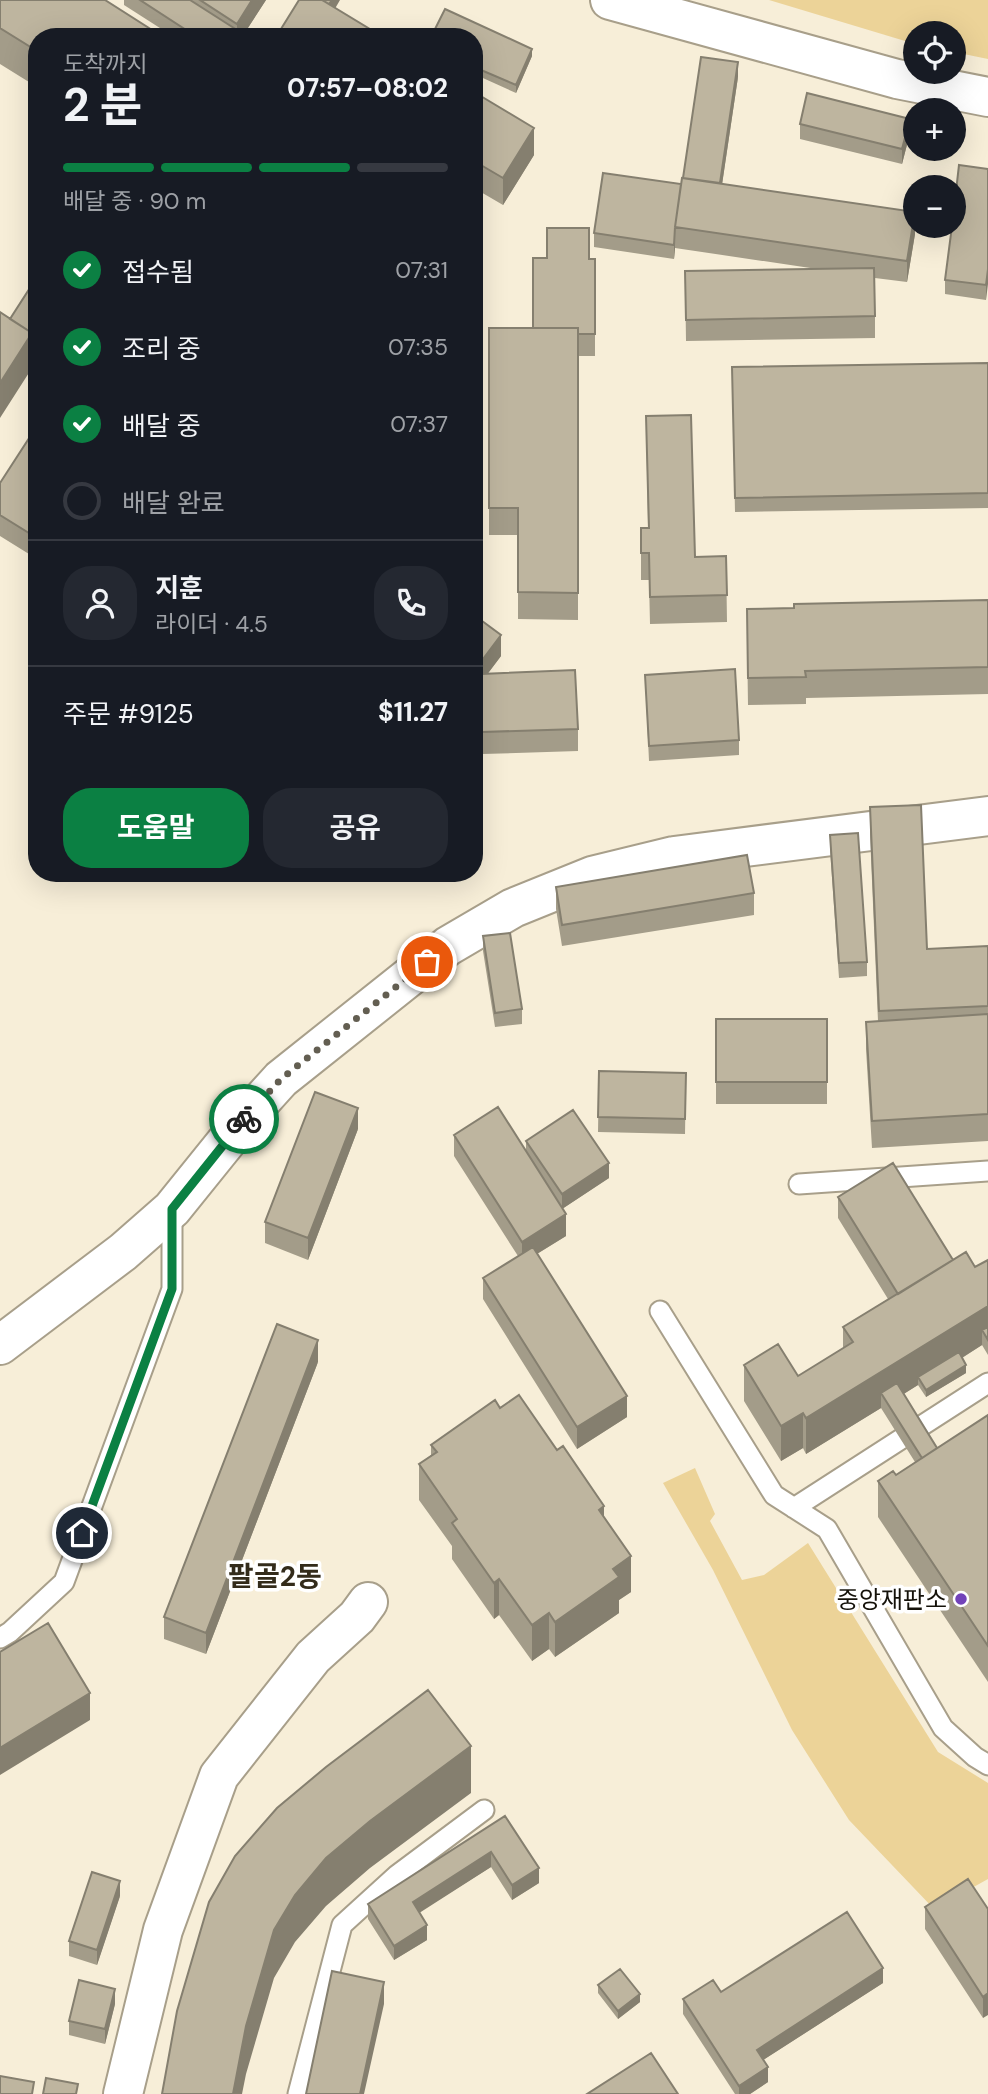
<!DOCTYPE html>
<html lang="ko">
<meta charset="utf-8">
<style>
body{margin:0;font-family:"DM Sans","Noto Sans KR",sans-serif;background:#242831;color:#f1f3f6;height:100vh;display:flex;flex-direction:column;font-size:26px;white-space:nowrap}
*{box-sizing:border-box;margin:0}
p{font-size:23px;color:#9ea1a6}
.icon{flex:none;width:38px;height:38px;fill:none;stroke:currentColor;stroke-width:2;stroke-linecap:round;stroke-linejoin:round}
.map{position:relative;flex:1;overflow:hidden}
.panel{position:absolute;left:28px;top:28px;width:455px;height:854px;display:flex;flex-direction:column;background:#171b24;border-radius:28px;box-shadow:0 7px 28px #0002}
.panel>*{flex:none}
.tools{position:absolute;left:903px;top:21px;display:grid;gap:14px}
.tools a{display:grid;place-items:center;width:63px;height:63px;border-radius:50%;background:#171b24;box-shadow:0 7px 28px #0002;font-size:35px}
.pin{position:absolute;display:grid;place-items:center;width:60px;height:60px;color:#fff;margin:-30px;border:4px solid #fff;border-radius:50%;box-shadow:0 2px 7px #0007}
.courier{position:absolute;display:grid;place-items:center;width:70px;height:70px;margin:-35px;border:5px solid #0b8043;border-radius:50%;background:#fff;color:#222;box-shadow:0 2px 9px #0007}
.headline em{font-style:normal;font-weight:700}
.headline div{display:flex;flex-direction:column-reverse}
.headline{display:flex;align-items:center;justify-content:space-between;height:119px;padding:0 35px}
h1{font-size:46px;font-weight:700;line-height:52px}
.bar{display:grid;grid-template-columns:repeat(4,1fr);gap:10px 7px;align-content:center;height:84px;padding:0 35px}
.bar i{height:9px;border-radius:5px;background:#363941}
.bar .current{background:#0b8043}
.bar p{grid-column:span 4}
.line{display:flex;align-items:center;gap:18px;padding:0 35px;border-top:2px solid #363941}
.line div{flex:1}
.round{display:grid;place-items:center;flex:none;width:74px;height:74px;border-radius:28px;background:#242831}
ol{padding:0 35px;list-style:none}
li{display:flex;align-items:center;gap:21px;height:77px}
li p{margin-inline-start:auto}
li .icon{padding:7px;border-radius:50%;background:#0b8043;color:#fff;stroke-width:4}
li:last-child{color:#9ea1a6}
li i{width:38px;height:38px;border:4px solid #363941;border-radius:50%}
.cta{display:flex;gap:14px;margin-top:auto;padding:14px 35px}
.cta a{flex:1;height:80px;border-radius:28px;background:#0b8043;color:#fff;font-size:28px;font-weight:700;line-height:80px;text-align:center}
.cta a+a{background:#242831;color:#f1f3f6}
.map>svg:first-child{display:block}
.green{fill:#ecd398}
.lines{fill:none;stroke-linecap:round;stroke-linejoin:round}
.service-casing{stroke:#a89f8a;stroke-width:23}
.minor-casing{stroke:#a89f8a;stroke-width:42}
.tertiary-casing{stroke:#a89f8a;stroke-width:42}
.service{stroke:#fff;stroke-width:19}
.minor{stroke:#fff;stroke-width:38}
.tertiary{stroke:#fff;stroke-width:38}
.wall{fill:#a39c89}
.shaded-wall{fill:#857f6f}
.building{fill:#beb59f;stroke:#857f6f;stroke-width:2}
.done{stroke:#635e51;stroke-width:7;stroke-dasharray:0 12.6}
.route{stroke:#0b8043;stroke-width:9}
.poi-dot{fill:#7242b9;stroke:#fff;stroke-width:2.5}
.labels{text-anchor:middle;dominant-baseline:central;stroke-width:7;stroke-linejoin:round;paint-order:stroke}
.poi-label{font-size:24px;fill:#141109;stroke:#fff;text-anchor:end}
.quarter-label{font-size:28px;font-weight:bold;fill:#332b1a;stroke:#fff}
</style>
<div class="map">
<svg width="988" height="2094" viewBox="0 0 988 2094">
<rect width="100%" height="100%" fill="#f7eed8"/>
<path class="green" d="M769,0H988V59L954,52V33H915V44Z
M695,1468L715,1514L710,1521L742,1580L764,1575L808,1543L938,1752L988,1783V1879L934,1909L849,1820L792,1730L713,1570L663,1483Z"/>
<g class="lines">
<defs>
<path id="service" d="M799,1184L988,1171
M660,1311L774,1495L827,1529L943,1728L975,1757L988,1765
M794,1508L988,1383
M0,1638L10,1632L64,1582L172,1289V1210
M298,2094L342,1925L397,1875L484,1810"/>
<path id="minor" d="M0,1345L123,1252L172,1209L243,1121L281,1079L448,946L513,908L592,876L674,856L988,816
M123,2094L163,1930L219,1776L313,1657L357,1617L368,1602"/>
<path id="tertiary" d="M610,0L897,79L988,97"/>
</defs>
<use href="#service" class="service-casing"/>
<use href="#minor" class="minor-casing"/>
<use href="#tertiary" class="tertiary-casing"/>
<use href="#service" class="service"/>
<use href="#minor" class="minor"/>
<use href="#tertiary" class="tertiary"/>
</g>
<path class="wall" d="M0,0L37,37V87L0,64Z
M124,0H266L242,37H174L124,5Z
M474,37L532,56L516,93L474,74Z
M738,77L722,184L915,234L907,282L875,278V338L686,341L685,271L817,269L675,248L674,259L594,247V233L681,184L683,178Z
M474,92L534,155L503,205L474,188Z
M800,124L910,133L902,164L800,139Z
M988,169L986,300L945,294V280Z
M589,259H595V356H578V620L518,619V535H489V328H533Z
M37,277V372L32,368L10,319Z
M988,363V508L735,512L732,367Z
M646,416L695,557L726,556L727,622L650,624L649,580H641V528H648Z
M37,426V559L0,536V483Z
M988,600V694L806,698V704L748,705L747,636L794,608Z
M474,615L501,656L488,673L578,729V751L482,754L481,684L474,692Z
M645,675L739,740V755L649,761Z
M870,807L927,949L988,946V1141L872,1148L866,1049V1022L878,1021L870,834Z
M830,835L867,962V976L839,978L830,849Z
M556,887L754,893V915L562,946L556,909Z
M483,936L522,1009V1024L495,1027L483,951Z
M716,1019H827V1104H716Z
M599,1071L686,1073L685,1134L598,1132Z
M358,1129L308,1260L265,1243V1222Z
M454,1135L526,1151V1141L609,1178L562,1209L566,1236L537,1254L627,1417L577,1449L483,1299V1278L518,1256L454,1156Z
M838,1197L953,1260L975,1267L988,1260V1355L982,1345L962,1358L966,1373L926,1397L918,1385L903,1394L937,1448L988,1415V1682L878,1517V1481L896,1475L915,1462L881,1408L806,1454L803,1448L781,1461L744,1401V1365L798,1376L843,1348V1327L888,1299L838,1218Z
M318,1362L206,1654L164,1639V1617Z
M500,1408L604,1518L631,1592L619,1600V1613L555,1657L549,1649L532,1661L499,1615L494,1619L452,1559V1546L419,1500V1464L431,1455V1445Z
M505,1816L539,1883L512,1900L491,1867L419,1912L427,1940L394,1960L368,1919V1904Z
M120,1896L97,1965L69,1956V1941Z
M925,1907L988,1909L983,2018L925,1929Z
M883,1983L763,2060L768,2082L750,2094H735L683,2014V1999Z
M598,1985L640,2002L618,2019L598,1993Z
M115,2004L105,2044L69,2035V2021Z"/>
<path class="shaded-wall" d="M252,0H266L242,37H233L237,30V24Z
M332,0H340L329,19V4Z
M532,49V56L516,93V85Z
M738,62V77L719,205V190Z
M910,119V133L902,164V149Z
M534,128V155L503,205V178Z
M915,212V234L907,282V261Z
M675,235V248L674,259V245Z
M988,269V284L986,300V285Z
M32,333V368L0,418V383Z
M501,635V656L474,692V671Z
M358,1108V1129L308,1260V1238Z
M609,1163V1178L562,1209V1194Z
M566,1214V1236L522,1263V1242Z
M988,1306V1340L982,1330V1345L922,1383L918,1377V1385L888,1404L881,1393V1408L806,1454V1418Z
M318,1340V1362L206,1654V1633Z
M966,1365V1373L926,1397V1390Z
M627,1396V1417L577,1449V1427Z
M803,1413V1448L781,1461V1426Z
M604,1506V1542L599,1510Z
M631,1556V1592L619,1600V1613L555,1657V1622L613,1569Z
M499,1579V1615L494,1619V1583Z
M549,1613V1649L532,1661V1625Z
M90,1693V1720L0,1775V1748Z
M471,1746V1793L370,1868L326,1906L295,1942L274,1978L246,2074L242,2094H233L246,2026L274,1930L295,1895L326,1858L370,1821Z
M491,1852V1867L413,1917V1902Z
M539,1868V1883L512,1900V1885Z
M120,1881V1896L97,1965V1950Z
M427,1925V1940L394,1960V1946Z
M883,1968V1983L757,2064V2050Z
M384,1982V2004L364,2094H360Z
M115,1989V2004L105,2044V2029Z
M988,1993V2015L983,2018V1997Z
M640,1994V2002L618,2019V2011Z
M768,2067V2082L750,2094H739V2086Z"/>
<path class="building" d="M0,0H105L163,37H37V51L0,28Z
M140,0H190L237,30L233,37H197Z
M200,0H252L237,24Z
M299,0H322L383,37H276Z
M322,0H332L329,4Z
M445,9L532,49L516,85L474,67V37H431Z
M701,57L738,62L720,183L683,178Z
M474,92L534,128L503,178L474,161Z
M807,93L910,119L902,149L800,124Z
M959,165L988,169V269L986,285L945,280L952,226H954V209Z
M603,173L681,184L675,227L674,245L594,233Z
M682,178L915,212L907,261L675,227Z
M547,228H589V259H595V334H578V328H533V258H547Z
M874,268L875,316L686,320L685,271Z
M37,277V350L32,347V333L10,319Z
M0,312L32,333L0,383Z
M489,328H578V593L518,592V508H489Z
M988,363V493L735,498L732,367Z
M691,415L695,557L726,556L727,595L650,597L649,553H641V528H649L646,416Z
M37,426V538L0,515V483Z
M988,600V667L805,671L806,677L748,678L747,609L794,608V604Z
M474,615L501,635L474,671Z
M735,669L739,740L649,746L645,675Z
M575,670L578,729L482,732L481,674Z
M921,805L927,949L988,946V1006L879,1011L870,807Z
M858,833L867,962L839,963L830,835Z
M747,855L754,893L562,925L556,887Z
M510,933L522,1009L495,1013L483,936Z
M988,1014V1114L872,1121L866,1022Z
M716,1019H827V1082H716Z
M599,1071L686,1073L685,1119L598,1117Z
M315,1092L358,1108L308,1238L265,1222Z
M498,1107L566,1214L522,1242L454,1135Z
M573,1110L609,1163L562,1194L526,1141Z
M893,1163L953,1260L898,1294L838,1197Z
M533,1247L627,1396L577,1427L483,1278Z
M966,1252L975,1267L988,1260V1306L806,1418L803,1413L781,1426L744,1365L778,1344L798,1376L853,1342L843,1327Z
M277,1324L318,1340L206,1633L164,1617Z
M988,1327V1340L982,1330Z
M959,1352L966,1365L926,1390L918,1377Z
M897,1383L937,1448L922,1458L881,1393Z
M519,1395L557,1450L563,1446L604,1506L599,1510L631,1556L613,1569L619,1577L555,1622L549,1613L532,1625L499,1579L494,1583L452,1523L457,1519L419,1464L437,1452L431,1445L495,1400L500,1408Z
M988,1415V1646L878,1481L893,1471L896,1475Z
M48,1623L90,1693L0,1748V1652Z
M428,1690L471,1746L370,1821L326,1858L295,1895L274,1930L246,2026L233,2094H162L177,2011L209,1902L235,1856L277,1808L326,1767Z
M505,1816L539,1868L512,1885L491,1852L413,1902L427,1925L394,1946L368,1904Z
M92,1872L120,1881L97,1950L69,1941Z
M968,1879L988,1909V1993L983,1997L925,1907Z
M847,1912L883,1968L757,2050L768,2067L739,2086L683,1999L713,1980L721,1992Z
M620,1969L640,1994L618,2011L598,1985Z
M332,1971L384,1982L360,2094H306Z
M79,1980L115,1989L105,2029L69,2021Z
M651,2053L678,2094H587Z
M0,2076L34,2082L32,2094H0Z
M46,2078L78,2084L76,2094H43Z"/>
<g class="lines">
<path class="done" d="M244,1119L281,1079L427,962"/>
<path class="route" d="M82,1533L172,1289V1209L244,1119"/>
</g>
<circle class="poi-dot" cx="961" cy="1599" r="7"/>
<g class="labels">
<g class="poi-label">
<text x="947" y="1599">중앙재판소</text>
</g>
<g class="quarter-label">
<text x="275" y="1576">팔골2동</text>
</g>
</g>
</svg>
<div class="tools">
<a><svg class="icon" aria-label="locate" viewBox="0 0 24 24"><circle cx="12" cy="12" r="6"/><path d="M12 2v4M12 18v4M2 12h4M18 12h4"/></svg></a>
<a>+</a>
<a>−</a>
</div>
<div class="pin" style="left:427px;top:962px;background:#ea580c"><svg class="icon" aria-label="bag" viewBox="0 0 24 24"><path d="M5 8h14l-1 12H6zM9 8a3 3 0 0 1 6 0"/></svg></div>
<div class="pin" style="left:82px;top:1533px;background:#1f2937"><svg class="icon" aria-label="home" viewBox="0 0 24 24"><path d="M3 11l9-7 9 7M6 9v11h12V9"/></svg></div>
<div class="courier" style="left:244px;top:1119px"><svg class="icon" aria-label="bike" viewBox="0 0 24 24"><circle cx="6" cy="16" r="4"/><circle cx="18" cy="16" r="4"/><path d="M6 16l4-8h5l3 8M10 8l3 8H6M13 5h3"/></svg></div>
<section class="panel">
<div class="headline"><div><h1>2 분</h1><p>도착까지</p></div><em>07:57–08:02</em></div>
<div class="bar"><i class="current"></i><i class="current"></i><i class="current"></i><i></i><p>배달 중 · 90 m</p></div>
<ol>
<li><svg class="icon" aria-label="check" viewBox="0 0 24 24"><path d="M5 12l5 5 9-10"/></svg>접수됨<p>07:31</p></li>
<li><svg class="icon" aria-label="check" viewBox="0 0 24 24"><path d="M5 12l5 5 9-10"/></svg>조리 중<p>07:35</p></li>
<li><svg class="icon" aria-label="check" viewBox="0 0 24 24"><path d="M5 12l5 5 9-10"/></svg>배달 중<p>07:37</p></li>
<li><i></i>배달 완료</li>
</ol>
<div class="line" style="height:126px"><a class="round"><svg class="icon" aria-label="person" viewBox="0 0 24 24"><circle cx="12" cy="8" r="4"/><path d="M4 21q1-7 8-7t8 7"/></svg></a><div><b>지훈</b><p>라이더 · 4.5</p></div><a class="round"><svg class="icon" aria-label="phone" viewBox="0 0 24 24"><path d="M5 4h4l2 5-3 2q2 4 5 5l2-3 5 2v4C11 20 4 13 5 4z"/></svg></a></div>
<div class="line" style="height:91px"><div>주문 #9125</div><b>$11.27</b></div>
<div class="cta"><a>도움말</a><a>공유</a></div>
</section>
</div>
